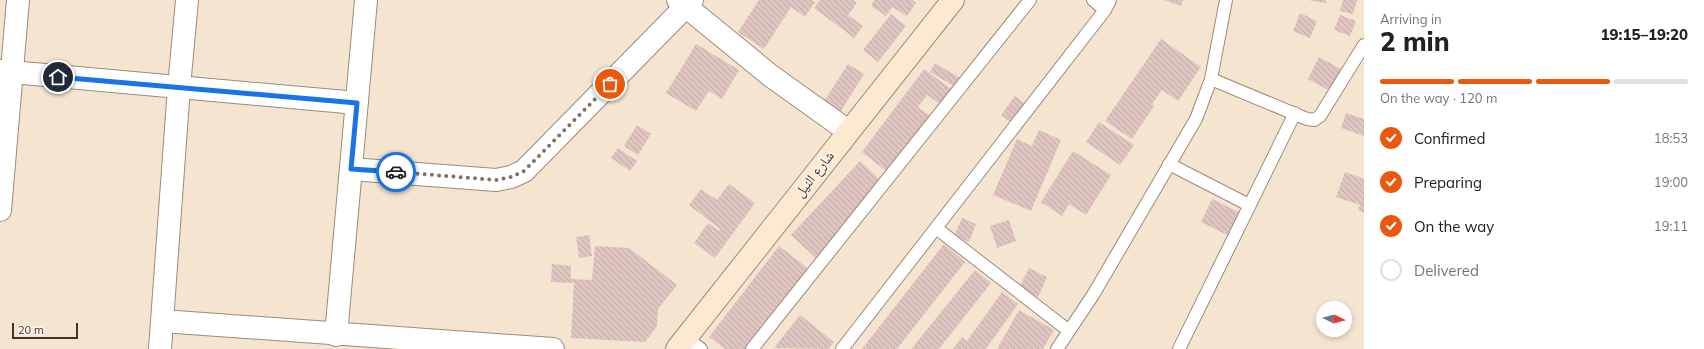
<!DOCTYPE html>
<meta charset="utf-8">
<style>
body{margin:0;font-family:Mulish,"Noto Naskh Arabic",sans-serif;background:#f6f6f6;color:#202124;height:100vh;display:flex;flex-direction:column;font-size:15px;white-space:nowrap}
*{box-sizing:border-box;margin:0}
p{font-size:13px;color:#757577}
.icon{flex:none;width:22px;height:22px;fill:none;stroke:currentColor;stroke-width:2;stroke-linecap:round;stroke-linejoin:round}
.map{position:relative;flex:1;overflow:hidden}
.panel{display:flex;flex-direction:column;background:#fff;width:340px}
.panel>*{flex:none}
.needle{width:26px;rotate:96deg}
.fabs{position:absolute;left:1316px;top:301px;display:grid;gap:8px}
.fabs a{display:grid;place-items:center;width:36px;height:36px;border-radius:50%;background:#fff;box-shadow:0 2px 6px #0003;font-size:20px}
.scale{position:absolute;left:12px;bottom:10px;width:66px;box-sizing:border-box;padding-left:4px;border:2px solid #3c352e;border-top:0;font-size:11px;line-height:14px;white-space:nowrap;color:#3c352e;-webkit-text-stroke:3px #fdf2e6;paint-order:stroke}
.pin{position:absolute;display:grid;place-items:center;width:34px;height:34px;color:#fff;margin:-17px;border:2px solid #fff;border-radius:50%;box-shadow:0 1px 4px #0007}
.courier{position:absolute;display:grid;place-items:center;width:40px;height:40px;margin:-20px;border:3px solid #1a73e8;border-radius:50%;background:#fff;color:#222;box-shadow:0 1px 5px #0007}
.overview em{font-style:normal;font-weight:800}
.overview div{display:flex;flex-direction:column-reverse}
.overview{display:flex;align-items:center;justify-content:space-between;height:68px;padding:0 16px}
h1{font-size:26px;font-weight:800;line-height:30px}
.bar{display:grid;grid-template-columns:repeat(4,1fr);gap:6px 4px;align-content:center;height:48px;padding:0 16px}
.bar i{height:5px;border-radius:3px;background:#e0e0e0}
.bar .current{background:#ea580c}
.bar p{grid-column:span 4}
ol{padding:0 16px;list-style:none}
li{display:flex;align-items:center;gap:12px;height:44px}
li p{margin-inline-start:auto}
li .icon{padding:4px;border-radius:50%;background:#ea580c;color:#fff;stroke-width:4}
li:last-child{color:#757577}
li i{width:22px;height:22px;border:2px solid #e0e0e0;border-radius:50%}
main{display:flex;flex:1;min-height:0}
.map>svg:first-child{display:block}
.building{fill:url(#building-back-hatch)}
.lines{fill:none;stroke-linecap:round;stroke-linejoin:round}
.lane-casing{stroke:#9b8b79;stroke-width:14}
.street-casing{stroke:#9b8b79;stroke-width:24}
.secondary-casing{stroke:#9b8b79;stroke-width:24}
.lane{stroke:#fff;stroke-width:12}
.street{stroke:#fff;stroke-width:22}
.secondary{stroke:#fde8d2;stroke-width:22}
.done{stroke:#7d7267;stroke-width:4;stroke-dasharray:0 7.2}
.route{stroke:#1a73e8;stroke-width:5}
.labels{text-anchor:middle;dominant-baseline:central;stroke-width:4;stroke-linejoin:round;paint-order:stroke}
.street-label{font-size:14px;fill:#3c352e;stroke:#fdf2e6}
</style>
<main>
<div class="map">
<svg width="1364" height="349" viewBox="0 0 1364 349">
<defs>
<pattern id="building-back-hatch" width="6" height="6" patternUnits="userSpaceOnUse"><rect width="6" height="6" fill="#e0c4c0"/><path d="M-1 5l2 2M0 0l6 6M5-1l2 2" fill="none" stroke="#c1a9a5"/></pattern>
</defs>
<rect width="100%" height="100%" fill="#f5e4d0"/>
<path class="building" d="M759,0H811L815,2L805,17L791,7L764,49L738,32Z
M820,0H853L857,3L848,15L863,26L854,38L814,8Z
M874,0H912L916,3L907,16L892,7L886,16L871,6Z
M1164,0H1183L1181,6Z
M1308,0H1326V3Z
M1343,0H1357L1353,14L1340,11Z
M1300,13L1317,21L1310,38L1293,31Z
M891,14L906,26L878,62L863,50Z
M1340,15L1356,21L1350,36L1334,30Z
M1161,39L1201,67L1178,101L1162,90L1152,104L1154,106L1132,139L1105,121Z
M696,44L739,70L722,99L709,91L696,111L666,93Z
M1319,57L1343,70L1332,92L1308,79Z
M935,63L962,79L957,88L930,72Z
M848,64L864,74L839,114L823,103Z
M924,69L951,89L940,104L927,95L918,107L931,117L889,173L862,152Z
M1015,96L1025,104L1012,123L1001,115Z
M1346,113L1364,119V136L1341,128Z
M1099,122L1134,145L1120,165L1086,142Z
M637,125L651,134L638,155L624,146Z
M1039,130L1061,140L1031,211L993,195L1017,139L1032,146Z
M618,148L637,161L630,171L611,158Z
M1073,151L1111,175L1086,215L1069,204L1062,216L1041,202Z
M860,161L885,185L817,259L791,235Z
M1345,172L1364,179V213L1358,210L1360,205L1336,197Z
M729,184L755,203L715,258L694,243L708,223L719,231L720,229L689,205L701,189L717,200Z
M1212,199L1249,217L1237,240L1201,222Z
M962,218L976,224L969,242L954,236Z
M1009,220L1016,241L997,248L990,226Z
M589,235L592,256L579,258L576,237Z
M944,244L965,262L897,349H862Z
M595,246L629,248L677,285L658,309L657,326L645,342L571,338L574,283L551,282L552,264L571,266V279L592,280Z
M779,246L810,270L773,330L764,324L745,349H725L709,337Z
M1029,268L1047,277L1038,297L1019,288Z
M975,270L991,283L939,349H913L912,348Z
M1002,292L1018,304L986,349H953L962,337L967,341Z
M1019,310L1054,330L1043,349H997Z
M800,315L834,342L828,349L774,348Z"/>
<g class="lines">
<defs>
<path id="lane" d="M1093,0L1105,10
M1211,79L1307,119L1314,120L1320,116L1364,45
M1169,164L1249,205
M936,228L1069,331
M686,338L701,349
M752,349L1030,0
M842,349L1105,10L1110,0
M1057,349L1093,295L1196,119L1211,79L1226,0
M1179,349L1295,113"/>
<path id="street" d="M678,0L771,76L848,131
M0,71L357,103
M351,169L496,180L511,177L524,171L692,0
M0,210L18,0
M162,321L553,349
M336,335L366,0
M160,349L179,87L187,0"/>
<path id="secondary" d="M677,349L953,0"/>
</defs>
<use href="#lane" class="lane-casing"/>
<use href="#street" class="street-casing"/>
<use href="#secondary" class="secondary-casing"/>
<use href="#lane" class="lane"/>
<use href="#street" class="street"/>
<use href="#secondary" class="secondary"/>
</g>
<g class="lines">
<path class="done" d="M396,172L496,180L511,177L524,171L610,84"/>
<path class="route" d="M58,77L357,103L351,169L396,172"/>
</g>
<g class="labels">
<g class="street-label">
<text transform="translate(814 174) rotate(-52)">شارع النيل</text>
</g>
</g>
</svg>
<div class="fabs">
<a><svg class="needle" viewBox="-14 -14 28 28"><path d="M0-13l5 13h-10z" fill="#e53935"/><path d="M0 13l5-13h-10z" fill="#757577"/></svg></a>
</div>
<div class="scale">20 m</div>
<div class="pin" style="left:610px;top:84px;background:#ea580c"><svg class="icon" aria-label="bag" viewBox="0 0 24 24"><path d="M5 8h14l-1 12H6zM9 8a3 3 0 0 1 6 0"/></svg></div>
<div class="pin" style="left:58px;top:77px;background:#1f2937"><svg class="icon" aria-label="home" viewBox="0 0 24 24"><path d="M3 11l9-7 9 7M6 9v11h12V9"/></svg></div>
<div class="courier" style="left:396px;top:172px"><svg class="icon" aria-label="car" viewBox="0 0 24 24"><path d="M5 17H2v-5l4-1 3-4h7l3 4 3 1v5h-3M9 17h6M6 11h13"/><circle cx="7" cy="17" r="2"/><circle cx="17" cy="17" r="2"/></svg></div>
</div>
<section class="panel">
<div class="overview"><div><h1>2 min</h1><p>Arriving in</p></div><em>19:15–19:20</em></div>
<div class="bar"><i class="current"></i><i class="current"></i><i class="current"></i><i></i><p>On the way · 120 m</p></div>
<ol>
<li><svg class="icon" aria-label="check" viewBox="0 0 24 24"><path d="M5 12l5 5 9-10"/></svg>Confirmed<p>18:53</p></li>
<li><svg class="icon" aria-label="check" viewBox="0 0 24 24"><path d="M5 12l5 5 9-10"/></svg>Preparing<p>19:00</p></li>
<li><svg class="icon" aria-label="check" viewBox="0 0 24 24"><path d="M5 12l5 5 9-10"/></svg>On the way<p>19:11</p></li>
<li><i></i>Delivered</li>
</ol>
</section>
</main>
